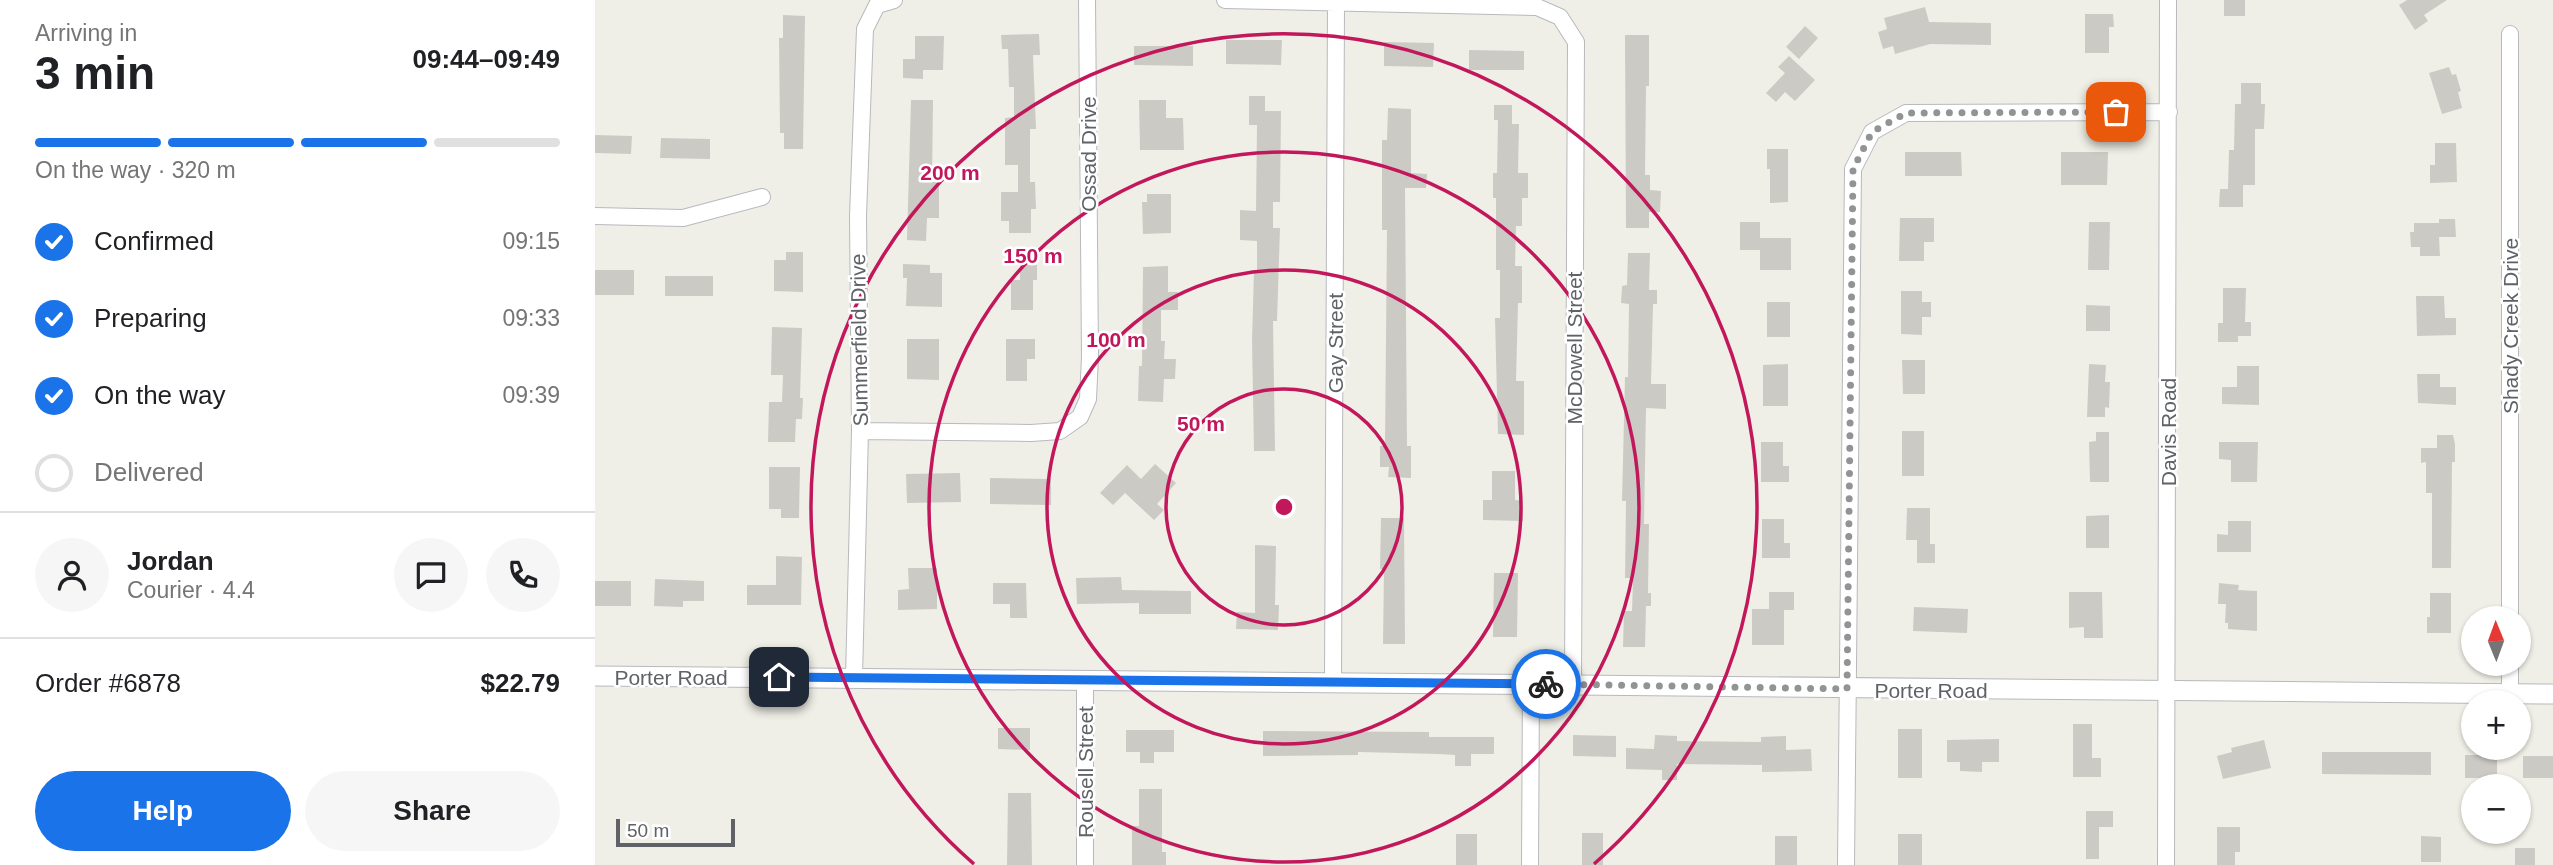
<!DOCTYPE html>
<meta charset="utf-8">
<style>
body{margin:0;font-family:Helvetica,sans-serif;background:#f6f6f6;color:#202124;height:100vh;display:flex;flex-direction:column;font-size:26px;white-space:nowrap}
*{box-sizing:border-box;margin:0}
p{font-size:23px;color:#757577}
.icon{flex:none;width:38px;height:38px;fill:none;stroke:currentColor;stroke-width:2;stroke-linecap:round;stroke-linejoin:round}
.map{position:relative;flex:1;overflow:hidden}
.panel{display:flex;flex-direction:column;background:#fff;width:595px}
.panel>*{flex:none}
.needle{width:46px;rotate:359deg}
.fabs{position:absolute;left:1866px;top:606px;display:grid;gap:14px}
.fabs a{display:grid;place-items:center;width:70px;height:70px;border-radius:50%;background:#fff;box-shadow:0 2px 5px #0004;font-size:35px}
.scale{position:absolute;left:21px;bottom:18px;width:119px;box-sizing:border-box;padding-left:7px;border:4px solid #5f6267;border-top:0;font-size:19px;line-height:24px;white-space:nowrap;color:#5f6267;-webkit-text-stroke:5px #fff;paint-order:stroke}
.pin{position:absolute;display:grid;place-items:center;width:60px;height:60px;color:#fff;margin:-30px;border-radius:14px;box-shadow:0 4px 10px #0006}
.courier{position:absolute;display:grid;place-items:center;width:70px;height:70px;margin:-35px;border:5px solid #1a73e8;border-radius:50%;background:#fff;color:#222;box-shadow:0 2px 9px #0007}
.headline em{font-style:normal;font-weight:700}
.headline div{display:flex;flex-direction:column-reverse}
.headline{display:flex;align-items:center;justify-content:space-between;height:119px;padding:0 35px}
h1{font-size:46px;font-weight:700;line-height:52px}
.bar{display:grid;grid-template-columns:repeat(4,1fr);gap:10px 7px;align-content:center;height:84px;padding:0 35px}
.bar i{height:9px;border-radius:5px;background:#e0e0e0}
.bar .current{background:#1a73e8}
.bar p{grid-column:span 4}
.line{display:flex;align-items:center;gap:18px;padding:0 35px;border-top:2px solid #e0e0e0}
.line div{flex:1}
.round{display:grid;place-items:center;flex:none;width:74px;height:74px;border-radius:37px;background:#f6f6f6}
ol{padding:0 35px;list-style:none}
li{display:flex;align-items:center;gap:21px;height:77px}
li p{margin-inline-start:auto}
li .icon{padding:7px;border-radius:50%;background:#1a73e8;color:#fff;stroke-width:4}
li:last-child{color:#757577}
li i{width:38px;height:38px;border:4px solid #e0e0e0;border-radius:50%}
.button{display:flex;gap:14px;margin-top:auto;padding:14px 35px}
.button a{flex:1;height:80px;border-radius:42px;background:#1a73e8;color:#fff;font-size:28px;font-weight:700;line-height:80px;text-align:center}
.button a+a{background:#f6f6f6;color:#202124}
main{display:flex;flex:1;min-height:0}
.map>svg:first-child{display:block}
.building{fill:#cccac4}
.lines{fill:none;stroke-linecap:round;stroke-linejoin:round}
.minor-casing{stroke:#b7b9bd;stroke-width:18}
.tertiary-casing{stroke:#b7b9bd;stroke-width:21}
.minor{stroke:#fff;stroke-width:16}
.tertiary{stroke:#fff;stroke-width:19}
.done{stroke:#929394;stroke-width:7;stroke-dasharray:0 12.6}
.route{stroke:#1a73e8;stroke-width:9}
.ring{fill:none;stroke:#c2185b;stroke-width:3.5}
.labels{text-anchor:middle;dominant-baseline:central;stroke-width:5;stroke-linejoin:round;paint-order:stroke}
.street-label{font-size:21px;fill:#5f6267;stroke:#fff}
.centre{fill:#c2185b;stroke:#fff;stroke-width:3.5}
.ring-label{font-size:21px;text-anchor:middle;font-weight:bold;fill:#c2185b;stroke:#fff;stroke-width:5;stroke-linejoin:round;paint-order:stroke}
</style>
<main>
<section class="panel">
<div class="headline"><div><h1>3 min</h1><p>Arriving in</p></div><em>09:44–09:49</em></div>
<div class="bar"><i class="current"></i><i class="current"></i><i class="current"></i><i></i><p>On the way · 320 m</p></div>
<ol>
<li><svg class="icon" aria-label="check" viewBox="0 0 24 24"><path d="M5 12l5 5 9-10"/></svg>Confirmed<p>09:15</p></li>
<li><svg class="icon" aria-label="check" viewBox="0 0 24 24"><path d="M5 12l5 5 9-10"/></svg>Preparing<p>09:33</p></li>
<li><svg class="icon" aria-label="check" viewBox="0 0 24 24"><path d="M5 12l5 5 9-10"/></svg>On the way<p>09:39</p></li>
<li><i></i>Delivered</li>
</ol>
<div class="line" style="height:126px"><a class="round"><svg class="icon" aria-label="person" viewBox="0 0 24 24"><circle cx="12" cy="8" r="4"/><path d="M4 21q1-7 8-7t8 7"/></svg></a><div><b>Jordan</b><p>Courier · 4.4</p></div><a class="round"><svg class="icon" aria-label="chat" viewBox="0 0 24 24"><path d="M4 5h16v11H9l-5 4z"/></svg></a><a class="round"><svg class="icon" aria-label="phone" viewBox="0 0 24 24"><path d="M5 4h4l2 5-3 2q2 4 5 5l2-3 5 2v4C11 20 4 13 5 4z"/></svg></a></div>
<div class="line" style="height:91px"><div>Order #6878</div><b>$22.79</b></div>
<div class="button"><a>Help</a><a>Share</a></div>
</section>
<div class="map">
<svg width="1958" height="865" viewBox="0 0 1958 865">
<rect width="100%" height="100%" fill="#f0efe7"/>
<path class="building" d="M1629,0H1650V16H1629Z
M1812,0H1852L1829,15L1833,21L1820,30L1804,5Z
M1330,7L1334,22L1396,23V45L1335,44L1300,54L1298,46L1288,49L1283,32L1292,29L1289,18Z
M1490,14H1518L1519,27H1514V53H1490Z
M188,15L210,16L208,149H189V133H185L184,38H188Z
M1210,26L1223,38L1204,59L1191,47Z
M444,34L445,55H438L441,129H435V182H440L441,209H436V233H414V221H406V192H423V165H410V118L419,117V87H414L413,49H407L406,35Z
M1030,35H1054V86H1051L1050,175H1055V190L1066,191L1065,212H1054V228H1031Z
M320,36H349L348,70H328V79L308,78V59H320Z
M631,40H687L686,65L631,64Z
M789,42L839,43L838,67L789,66Z
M539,46H598V66L539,65Z
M874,50L929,51V70H874Z
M1194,56L1220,80L1200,101L1190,92L1181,102L1171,93L1190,73L1183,67Z
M1854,67L1857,75L1861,74L1866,91L1863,92L1867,108L1847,114L1834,73Z
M1646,83H1666V104H1670L1669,129H1660V185H1648V207H1624L1625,189H1633L1634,150H1639L1640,104H1646Z
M654,96H670V111H686L685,202H678V228H685L682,321H678L680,451H659L657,340L659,271H662V241L645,240V210L661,211L662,125H654Z
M316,100H338L337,182H344V218H332L331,241L312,240Z
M544,100H571V118H588L589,150H545Z
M899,105H917V124H924L923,173H933V198H927V226H921L920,266H927V303H923L921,381H929V435L903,434L900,318H905V270H901V198H898V173H902L903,120H899Z
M793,108L816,109V173L832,174L831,188H810L812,446H816V478L793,477L794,467H785V446H790L792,230H787V140H792Z
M0,135L37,136L36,154L0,153Z
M66,138L115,139V159L65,158Z
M1840,143H1861L1862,182L1835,183V165H1840Z
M1172,149H1193V202L1175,203V169H1172Z
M1310,152H1366L1367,176H1310Z
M1466,152H1513L1512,185H1466Z
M552,194H576V233L548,234L547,202H552Z
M1305,218H1339V242H1329V261H1304Z
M1844,219H1860L1861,237H1844L1845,256H1825V247H1816L1815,232H1819V223H1844Z
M1145,222H1165V238H1196V270H1165V250H1145Z
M1494,222H1515L1514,270H1493Z
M191,252H208V292L179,291V260H191Z
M1033,253H1055L1054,290H1062V304H1058L1056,384H1071V409L1051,408L1049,524H1054L1053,593H1056V606H1051L1050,647H1028L1029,611H1037L1038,578H1030L1031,501H1027L1030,377H1033L1034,304L1026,303L1027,286L1032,285Z
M308,264L335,265V273H347V307L311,306L312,278H308Z
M425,265H442V280H438V310H416V280H425Z
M573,266V292H583V310H566V341H570L569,359H581L580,379H569L568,402L543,401L544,366H547L548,267Z
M0,270H39V295H0Z
M70,276H118V296H70Z
M1628,288H1651L1650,322H1656V336H1643V342H1623V323H1628Z
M1306,291H1327V302H1336V317H1327V335L1306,334Z
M1821,296H1849L1850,318H1861V335L1822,336Z
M1172,302H1195V337H1172Z
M1491,305L1515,306V331H1491Z
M177,327L207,328L205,398H208L207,419H201L200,442H173L174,402H187L188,375H176Z
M312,339H344V380L312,379Z
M411,339H440V359H432V381H411Z
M1307,360H1330V394H1308Z
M1193,364V406H1168V365Z
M1494,364L1511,365L1510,382H1515L1514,408L1510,407V417H1492Z
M1642,366H1664V405L1627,404V387H1642Z
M1822,374H1845V387H1861V405L1823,403Z
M1307,431H1329V476H1307Z
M1501,432H1514V482H1495L1494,442L1501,441Z
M1842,435H1858L1860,444V462H1857L1856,568H1837V493H1831V462L1826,463V448H1842Z
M1166,442H1188V466H1194V482H1166Z
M1624,442H1663L1662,482H1636V460L1624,459Z
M560,464L581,483L562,504L569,510L559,520L530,493L518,505L505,493L532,465L546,479Z
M174,467H205L204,518H186V509H174Z
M897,471H920V500L928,501V521L888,520V500H897Z
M365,473L366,502L312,503L311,474Z
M395,478L456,479V505L395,504Z
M1312,508H1335V544H1340V563H1322V540H1311Z
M1514,515V548H1491V516Z
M786,518H809L810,644H788L789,569H785Z
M1167,519H1189V543H1195V558H1167Z
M1633,521H1656V552H1622V534L1633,535Z
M660,545L681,546L680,605H684L683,630L641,629L642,612L660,613Z
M181,556L207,557L206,605H152V585H181Z
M313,568H342V609L303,610V590L314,589Z
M899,573H923L922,637H898Z
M526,577L527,590L596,591V614H544V603L482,604L481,578Z
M60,579L109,581V601H88V607L59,606Z
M0,581H36V606H0Z
M398,583H431L432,618H415V604H398Z
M1624,583L1644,585L1643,590L1662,591V631L1633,629V623H1630L1631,604H1623Z
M1174,592H1199V610H1189V645H1157V609H1174Z
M1474,592H1507L1508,638H1489V627L1474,628Z
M1835,593H1856V633H1832V617H1835Z
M1319,607L1373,609L1372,633L1318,631Z
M1478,724H1497V758H1506V777H1478Z
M403,728H435V750L403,749Z
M1303,729H1327V778H1303Z
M531,730H579V752H559V763H545V752H531Z
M668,731L834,732V737H899V754H876V766H860V755L843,754L763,752V755L668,756Z
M978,735L1021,736V757L978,756Z
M1060,735L1082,736V741L1166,742V737L1191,736V750L1216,749L1217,771L1167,772V765L1082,764V780H1067V770L1031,769V748L1059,749Z
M1404,739V762H1387V772L1365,771V762H1352V740Z
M1669,740L1676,768L1628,779L1622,756L1637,752L1636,748Z
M1727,752H1836V775L1727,774Z
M1870,755H1902V778H1870Z
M1928,756H1958V778H1928Z
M544,789H567V852H571V865H537V826H544Z
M413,793H436L437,865H412Z
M1491,811H1518V827H1504V859H1491Z
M1622,827H1645V852H1640V865H1622Z
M987,833H1008V865H987Z
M861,834H882V865H861Z
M1303,834H1327V865H1303Z
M1180,836H1202V865H1180Z
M1826,836L1846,837V862H1826Z
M1920,848H1940V865H1920Z"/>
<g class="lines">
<defs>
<path id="minor" d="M630,0L942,7L965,17L981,42L978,684
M0,216L88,218L167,197
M265,431L436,433L465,431L485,417L493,399L495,357L492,0
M1915,618V34
M259,678L265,431L263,216L270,29L282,5L299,0
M738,682L741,4
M1915,694V663
M490,865V680
M935,865L936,684
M1251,865L1258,169L1277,132L1311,113L1574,112
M1571,865L1573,0"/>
<path id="tertiary" d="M0,676L1958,694"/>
</defs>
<use href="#minor" class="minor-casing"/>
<use href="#tertiary" class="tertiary-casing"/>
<use href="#minor" class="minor"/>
<use href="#tertiary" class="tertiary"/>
</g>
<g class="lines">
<path class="done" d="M951,684L1252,689L1258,169L1277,132L1311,113L1521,112"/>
<path class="route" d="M184,677L951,684"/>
</g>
<g class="ring">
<circle cx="689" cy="507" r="118"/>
<circle cx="689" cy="507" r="237"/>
<circle cx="689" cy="507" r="355"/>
<path d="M379 864A473 473 0 1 1 999 864"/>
</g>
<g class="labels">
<g class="street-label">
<text transform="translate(493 154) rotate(-90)">Ossad Drive</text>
<text transform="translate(1915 326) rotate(-90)">Shady Creek Drive</text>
<text transform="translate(264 340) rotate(-91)">Summerfield Drive</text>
<text transform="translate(740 343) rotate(-90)">Gay Street</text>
<text transform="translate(979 348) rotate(-90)">McDowell Street</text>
<text transform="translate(1573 432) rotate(-90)">Davis Road</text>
<text x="76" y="677">Porter Road</text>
<text x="1336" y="690">Porter Road</text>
<text transform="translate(490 772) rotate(-90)">Rousell Street</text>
</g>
</g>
<circle cx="689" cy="507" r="10" class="centre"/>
<g class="ring-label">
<text x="355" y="180">200 m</text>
<text x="438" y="263">150 m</text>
<text x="521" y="347">100 m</text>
<text x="606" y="431">50 m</text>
</g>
</svg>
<div class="fabs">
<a><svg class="needle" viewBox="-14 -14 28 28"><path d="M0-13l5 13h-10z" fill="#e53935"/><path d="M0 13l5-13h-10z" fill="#757577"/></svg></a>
<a>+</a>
<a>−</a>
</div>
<div class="scale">50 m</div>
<div class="pin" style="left:1521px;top:112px;background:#ea580c"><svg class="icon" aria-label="bag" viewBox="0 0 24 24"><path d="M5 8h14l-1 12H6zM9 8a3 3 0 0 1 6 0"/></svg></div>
<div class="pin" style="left:184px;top:677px;background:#1f2937"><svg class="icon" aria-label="home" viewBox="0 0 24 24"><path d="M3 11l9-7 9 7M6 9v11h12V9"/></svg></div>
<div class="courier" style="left:951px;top:684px"><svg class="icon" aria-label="bike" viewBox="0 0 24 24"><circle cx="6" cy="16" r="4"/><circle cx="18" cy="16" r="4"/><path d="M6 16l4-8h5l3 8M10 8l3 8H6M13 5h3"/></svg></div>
</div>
</main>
